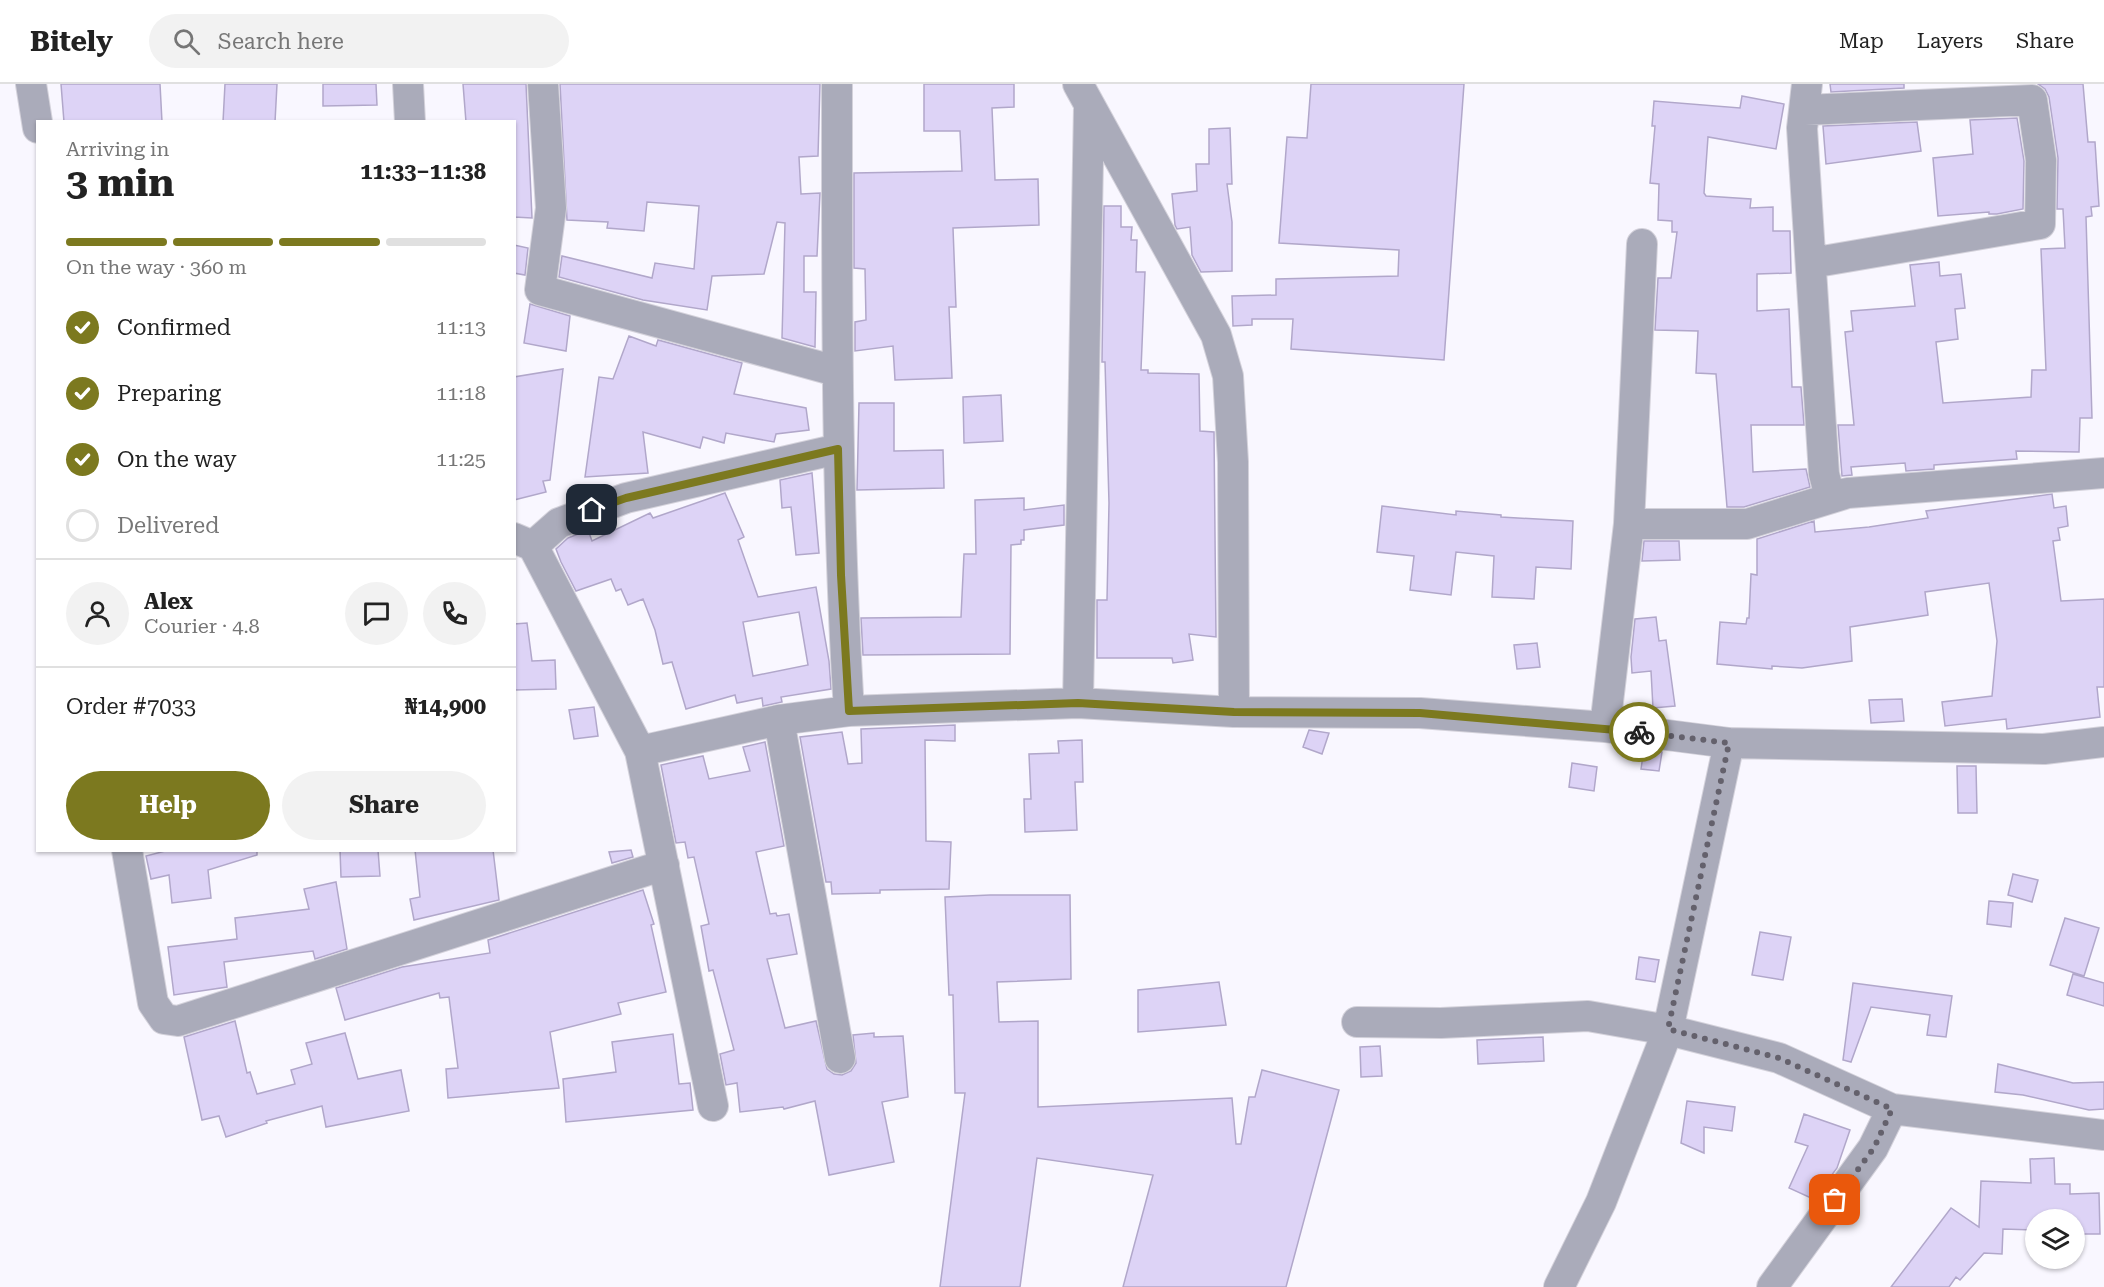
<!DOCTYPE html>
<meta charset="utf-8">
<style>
body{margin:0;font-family:"Roboto Serif",serif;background:#f2f2f2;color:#222;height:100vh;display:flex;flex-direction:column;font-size:22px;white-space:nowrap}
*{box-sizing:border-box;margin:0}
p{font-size:20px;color:#767676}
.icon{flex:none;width:33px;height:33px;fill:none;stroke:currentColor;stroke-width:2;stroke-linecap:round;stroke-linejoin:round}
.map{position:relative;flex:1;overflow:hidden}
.side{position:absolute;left:36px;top:36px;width:480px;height:732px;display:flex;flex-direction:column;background:#fff;border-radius:0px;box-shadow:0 2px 4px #0004}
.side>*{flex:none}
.controls{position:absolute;left:2025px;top:1125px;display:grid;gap:12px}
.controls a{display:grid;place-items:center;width:60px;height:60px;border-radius:50%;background:#fff;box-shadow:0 2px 4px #0004;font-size:30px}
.pin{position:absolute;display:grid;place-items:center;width:51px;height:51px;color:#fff;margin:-26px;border-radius:12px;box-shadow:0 3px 9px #0006}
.courier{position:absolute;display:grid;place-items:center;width:60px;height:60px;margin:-30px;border:4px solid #7c791f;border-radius:50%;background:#fff;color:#222;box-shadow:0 2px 8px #0007}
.headline em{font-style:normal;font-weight:700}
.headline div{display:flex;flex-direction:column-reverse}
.headline{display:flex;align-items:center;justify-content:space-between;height:102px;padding:0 30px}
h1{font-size:39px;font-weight:700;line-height:45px}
.bar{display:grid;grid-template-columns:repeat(4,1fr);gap:9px 6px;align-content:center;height:72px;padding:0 30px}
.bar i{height:8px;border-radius:4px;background:#e0e0e0}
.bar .on{background:#7c791f}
.bar p{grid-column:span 4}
.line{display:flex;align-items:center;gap:15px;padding:0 30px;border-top:2px solid #e0e0e0}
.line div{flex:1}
.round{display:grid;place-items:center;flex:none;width:63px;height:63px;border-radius:32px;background:#f2f2f2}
ol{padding:0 30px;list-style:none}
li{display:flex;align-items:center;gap:18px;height:66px}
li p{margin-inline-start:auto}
li .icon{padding:6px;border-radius:50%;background:#7c791f;color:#fff;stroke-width:4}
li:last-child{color:#767676}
li i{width:33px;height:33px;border:3px solid #e0e0e0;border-radius:50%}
.primary-button{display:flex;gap:12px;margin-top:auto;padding:12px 30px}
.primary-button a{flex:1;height:69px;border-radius:36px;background:#7c791f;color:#fff;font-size:24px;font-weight:700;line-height:69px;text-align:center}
.primary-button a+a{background:#f2f2f2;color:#222}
header{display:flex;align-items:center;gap:36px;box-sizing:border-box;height:84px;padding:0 30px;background:#fff;border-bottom:2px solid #e0e0e0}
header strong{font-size:28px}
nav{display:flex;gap:33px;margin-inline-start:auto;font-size:21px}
.search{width:420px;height:54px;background:#f2f2f2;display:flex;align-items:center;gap:15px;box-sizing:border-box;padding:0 21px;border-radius:33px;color:#767676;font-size:22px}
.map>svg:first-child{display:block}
.building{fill:#ddd3f6;stroke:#b1a7ca;stroke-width:1.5;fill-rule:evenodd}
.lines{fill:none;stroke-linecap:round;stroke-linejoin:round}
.minor-casing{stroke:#d4d2db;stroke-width:32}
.minor{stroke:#aaabba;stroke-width:30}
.done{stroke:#64616c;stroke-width:6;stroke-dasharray:0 10.8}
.route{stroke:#7c791f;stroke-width:8}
</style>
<header>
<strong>Bitely</strong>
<div class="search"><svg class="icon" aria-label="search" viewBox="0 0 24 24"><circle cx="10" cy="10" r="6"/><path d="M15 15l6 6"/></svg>Search here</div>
<nav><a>Map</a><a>Layers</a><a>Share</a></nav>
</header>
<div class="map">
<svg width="2104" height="1203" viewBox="0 0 2104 1203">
<rect width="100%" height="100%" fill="#f9f7ff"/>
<path class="building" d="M61,0H160L162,38H64Z
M225,0H277L275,38H223Z
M323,0H376L377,21L323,22Z
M463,0H526L532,134L514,133V38H466Z
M560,0H820L818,72L799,73L801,110L820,109L817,172H804V208H816L815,263L782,254L785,139L777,138L764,190L712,192L707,226L643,216L559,193L562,172L652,194L655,179L694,185L699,122L647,118L644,147L607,144L608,138L567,136Z
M924,0H1014V23L992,24L995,96L1038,95L1039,141L953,144L956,223H949L952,294L895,296L893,262L855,267V238L866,236L865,185L854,184V89L962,87L960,47H924Z
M1311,0H1464L1444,276L1291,265L1293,235H1252V241L1233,242L1232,212L1276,211V195L1398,192L1399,166L1279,159L1287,53L1307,54Z
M1830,0H1904V4L1831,8Z
M2038,0H2083L2088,58H2095L2099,122L2091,123L2092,132L2086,133L2092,334H2080L2079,368L2016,367L2017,375L1934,381V385L1906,387L1905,379L1851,383L1852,391L1842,392L1838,341H1854L1845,248L1853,247L1851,227L1915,222L1910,181L1939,178L1940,192L1961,190L1965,224L1955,225L1958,255L1936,258L1943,319L2031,313L2032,286H2046L2041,165L2065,164L2063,125H2057L2058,74L2049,13L2045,5Z
M1742,12L1784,20L1776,65L1708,53L1704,109L1706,112L1751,115L1750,124L1773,123V147H1790L1791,189L1757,190V227L1789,225L1792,303H1801L1804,341H1751L1753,388L1806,385L1810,403L1744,423H1727L1716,290L1696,289L1698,247L1655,246L1658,194H1671L1677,148H1672V137L1658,136L1659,100L1650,99L1655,42H1652L1654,17L1740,24Z
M2017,34L2024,77L2023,125L1997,130H1989V128L1938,132L1933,74L1973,70L1970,36Z
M1917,38L1921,67L1826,80L1823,42Z
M1230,44L1232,100H1227L1232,138V187L1201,188L1192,171L1190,143L1177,145L1175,141L1172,110L1197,107L1196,80H1209V45Z
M1104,122H1121V143H1132L1131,156H1137L1136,188H1145L1141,286H1148V289L1199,290L1200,347L1214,348L1216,553L1189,550L1193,576L1173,579L1172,574H1097V516H1107L1109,419L1105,278H1102Z
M514,161L528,164L525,191L514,189Z
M530,220L570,232L566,267L524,259Z
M629,252L656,262L658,256L742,279L734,310L806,324L809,346L776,350L774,358L726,349L724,359L703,353L700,364L643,348L648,389L585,393L599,293L613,295Z
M563,285L550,396L543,397L546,408L514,416V293Z
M1001,311L1003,357L964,359L963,313Z
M859,319H894V367L943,366L944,404L857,406Z
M812,389L819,469L796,471L791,423L782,424L780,396Z
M725,409L744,453L738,456L758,513L816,503L829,577L831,605L781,613L782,618L763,622L762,614L737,619L735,611L686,625L672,578L663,580L655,546L643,515L628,521L621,505L616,507L611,495L576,507L561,478L556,465L568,454L588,446L592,457L650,429L653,434ZM799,528L808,581L753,592L743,538Z
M2052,410L2054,424L2066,422L2068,442L2058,444L2060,456L2053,457L2061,517L2104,515V603H2097L2100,633L2007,645L2006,635L1945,642L1942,618L1992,612L1997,557L1989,499L1925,508L1928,531L1850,543L1852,577L1802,584L1772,582V585L1717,580L1720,538L1746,540L1747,534H1749L1751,490L1757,491V455L1814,437L1815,448L1869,443L1928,434L1926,427Z
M1024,414V426L1064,421V441L1024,446V456H1021V460L1011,461L1010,570L863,571L861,534L961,533L964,470H976L975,416Z
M1382,422L1456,431V427L1501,431V433L1573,437L1571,485L1536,483L1534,515L1492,513L1494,472L1456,468L1451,511L1410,506L1414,472L1377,468Z
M1644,457H1679L1680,476L1642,477Z
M1656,533L1659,557L1666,556L1675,622L1653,624L1651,587L1632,589L1631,573L1635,535Z
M527,539L532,577L555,576L556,605L514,606V540Z
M1537,559L1540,583L1517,585L1514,561Z
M1902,615L1904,637L1871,639L1869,616Z
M594,623L598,652L574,655L569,626Z
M955,641V657L925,656L926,757L951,758L949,805L880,806V809L832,810L831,798H826L800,653L842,648L848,680L862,679L861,645Z
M1309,646L1329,649L1322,670L1303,663Z
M1082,656L1083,698H1075L1077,746L1025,748L1024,715H1031L1029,670L1059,669L1058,657Z
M765,658L784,762L756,768L770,830L776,829L777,832L789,830L797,870L767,875L785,944L816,937L827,985L834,990L842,991L851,987L856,979L853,951L874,949V953L903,952L908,1013L882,1018L894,1078L829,1091L815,1017L784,1025L783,1023L740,1028L737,999L726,1001L720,970L734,966L713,886L709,887L701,842L709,840L694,773L688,774L685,758L676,759L661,681L703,672L709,695L750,687L743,663Z
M1644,665L1662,668L1659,687L1641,685Z
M1572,679L1597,683L1594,707L1569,703Z
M1957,682H1976L1977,729H1958Z
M169,766H257V771L208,786L211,814L172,819L169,791L151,795L146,772Z
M340,766H378L380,792L341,793Z
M415,766H493L499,816L414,836L410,815L420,813Z
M631,766L633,773L612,779L609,768Z
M2013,790L2038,796L2032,818L2008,811Z
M336,798L347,865L315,875L313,867L224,878L227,903L174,911L168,863L237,855L235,834L309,825L304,805Z
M643,806L654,840L651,841L666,908L618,919L621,930L550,948L559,1004L448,1014L446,985L458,984L449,913L440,914L439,909L345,936L336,904L402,883L490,869L488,856Z
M990,811H1070L1071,895L997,898L999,938L1038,937V1023L1232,1014L1236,1060H1241L1249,1013H1255L1262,986L1339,1006L1286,1203H1123L1153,1091L1037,1074L1020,1203H940L965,1009H955L953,911H949L945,813Z
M1989,817L2013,819L2011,843L1987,840Z
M2065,834L2099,844L2084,892L2050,881Z
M1760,848L1791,853L1783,896L1752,891Z
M1639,873L1659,876L1655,898L1636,895Z
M2073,890L2104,899V922L2067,911Z
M1219,898L1226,941L1138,948V906Z
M1853,899L1952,912L1946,953L1927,951L1930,931L1871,923L1851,978L1843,976Z
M235,937L247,989L250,988L257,1010L295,1000L291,986L312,980L306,959L345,949L358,995L401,986L409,1027L326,1043L322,1022L266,1037L267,1039L226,1053L219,1032L202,1036L184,953Z
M673,950L679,1000L690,999L693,1026L566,1038L563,995L616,988L612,958Z
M1543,953L1544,977L1478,980L1477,956Z
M1380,962L1382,992L1361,993L1360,963Z
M1998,980L2073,999L2104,998V1025L2089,1026L2023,1011L1995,1008Z
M1687,1017L1735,1023L1732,1047L1704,1043V1069L1681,1059Z
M1804,1030L1850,1046L1837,1084L1828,1096L1820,1093L1811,1114L1789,1104L1808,1062L1795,1058Z
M2054,1074L2055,1100H2070V1110L2099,1109L2100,1150H2077V1136H2036V1146L2003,1145L2002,1170L1984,1169L1960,1196L1956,1193L1949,1203H1891L1951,1124L1979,1143L1981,1097L2031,1099L2030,1075Z"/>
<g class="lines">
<defs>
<path id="minor" d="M31,0L38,44
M408,0L410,38
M543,0L551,124L540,206L836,287
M837,0C837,209 836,418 849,627
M1078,0L1216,251L1228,292L1233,378L1234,628
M1807,0L1802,44L1824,390L1830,413L1848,409L2104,389
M1802,44L1805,26L2032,16L2041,76L2040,140L1811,179
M1629,440H1747L1848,409
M514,454L533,462L640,667L713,1022
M533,462L559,439L626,414L838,365
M1078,619L1089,22
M779,636L840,974
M1605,643L1629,440L1642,160
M640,667L779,636L849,627L1078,619L1234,628L1420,629L1605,643L1729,659L2044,665L2104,658
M127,766L153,919L164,935L178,937L664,781
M1357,938L1441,939L1588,932L1668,946L1779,974L1892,1025L2104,1051
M1559,1203L1601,1118L1668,946L1729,659
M1772,1203L1873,1064L1892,1025"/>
</defs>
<use href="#minor" class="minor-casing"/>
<use href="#minor" class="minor"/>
</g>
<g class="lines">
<path class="done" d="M1639,648L1729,659L1668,945L1779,974L1892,1025L1874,1064L1835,1116"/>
<path class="route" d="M592,426L626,414L838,365L841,491L849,627L1078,619L1234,628L1420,629L1639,648"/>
</g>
</svg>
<div class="controls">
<a><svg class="icon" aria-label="layers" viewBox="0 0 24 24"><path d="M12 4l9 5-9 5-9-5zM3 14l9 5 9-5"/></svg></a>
</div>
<div class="pin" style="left:1835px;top:1116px;background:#ea580c"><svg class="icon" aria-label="bag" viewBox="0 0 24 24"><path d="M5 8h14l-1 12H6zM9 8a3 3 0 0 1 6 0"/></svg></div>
<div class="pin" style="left:592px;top:426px;background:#1f2937"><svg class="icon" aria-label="home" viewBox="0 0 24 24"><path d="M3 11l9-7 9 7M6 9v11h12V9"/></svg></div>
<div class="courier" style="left:1639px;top:648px"><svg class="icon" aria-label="bike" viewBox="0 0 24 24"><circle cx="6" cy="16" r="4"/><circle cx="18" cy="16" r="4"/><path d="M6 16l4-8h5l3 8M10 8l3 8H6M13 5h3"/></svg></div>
<section class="side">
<div class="headline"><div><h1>3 min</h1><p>Arriving in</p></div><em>11:33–11:38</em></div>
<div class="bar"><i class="on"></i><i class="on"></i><i class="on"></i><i></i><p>On the way · 360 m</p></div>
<ol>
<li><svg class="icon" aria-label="check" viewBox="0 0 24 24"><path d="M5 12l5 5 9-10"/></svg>Confirmed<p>11:13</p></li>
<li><svg class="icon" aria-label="check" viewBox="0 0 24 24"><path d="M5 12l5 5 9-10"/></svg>Preparing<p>11:18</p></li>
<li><svg class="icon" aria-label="check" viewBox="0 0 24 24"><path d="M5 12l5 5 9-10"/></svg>On the way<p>11:25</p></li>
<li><i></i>Delivered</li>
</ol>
<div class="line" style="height:108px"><a class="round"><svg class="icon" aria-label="person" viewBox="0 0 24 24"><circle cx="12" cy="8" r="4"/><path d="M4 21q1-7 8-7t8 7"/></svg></a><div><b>Alex</b><p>Courier · 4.8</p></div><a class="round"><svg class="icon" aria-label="chat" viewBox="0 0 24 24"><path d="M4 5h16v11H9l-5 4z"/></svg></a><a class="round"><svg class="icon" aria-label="phone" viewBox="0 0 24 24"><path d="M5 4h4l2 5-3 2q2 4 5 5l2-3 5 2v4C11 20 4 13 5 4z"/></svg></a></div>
<div class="line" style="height:78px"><div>Order #7033</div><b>₦14,900</b></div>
<div class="primary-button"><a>Help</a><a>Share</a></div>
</section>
</div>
